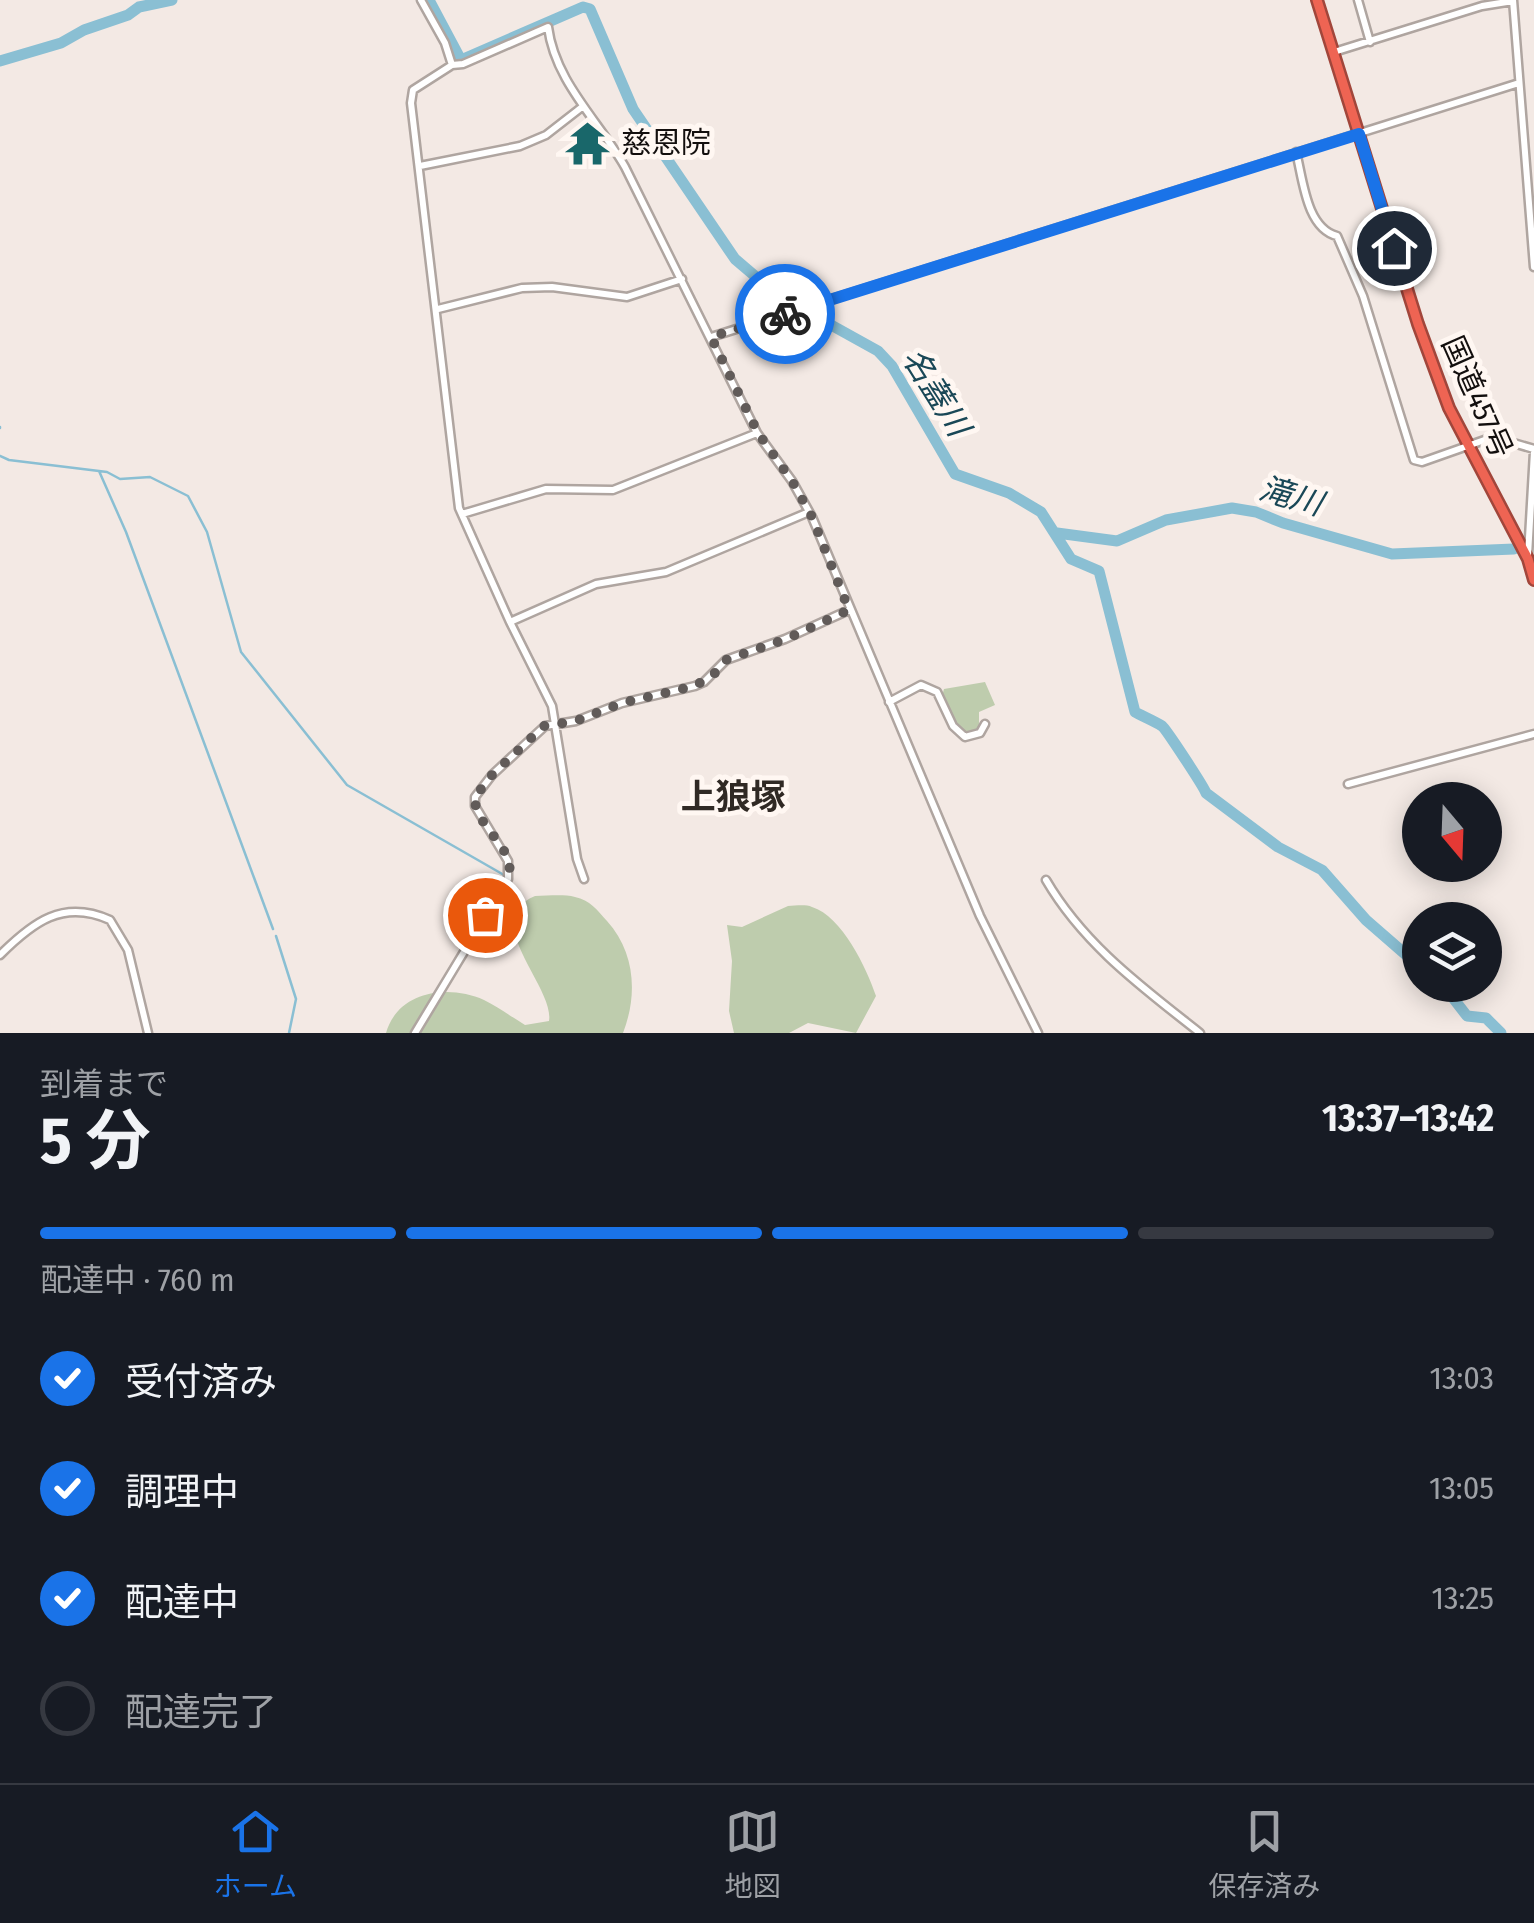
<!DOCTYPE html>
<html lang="ja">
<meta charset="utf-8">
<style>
body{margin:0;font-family:"Fira Sans Condensed","Noto Sans JP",sans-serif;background:#242831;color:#f1f3f6;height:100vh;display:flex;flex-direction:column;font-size:38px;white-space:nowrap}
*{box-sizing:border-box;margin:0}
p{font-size:32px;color:#9ea1a6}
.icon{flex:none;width:55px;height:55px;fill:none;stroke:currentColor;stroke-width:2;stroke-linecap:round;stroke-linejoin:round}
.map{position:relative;height:1033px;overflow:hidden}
.panel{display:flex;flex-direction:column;background:#171b24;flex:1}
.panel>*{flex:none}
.needle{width:65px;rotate:161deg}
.buttons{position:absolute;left:1402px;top:782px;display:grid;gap:20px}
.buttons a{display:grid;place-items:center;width:100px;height:100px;border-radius:50%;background:#171b24;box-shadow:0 5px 25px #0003;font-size:50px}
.pin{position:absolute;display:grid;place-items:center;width:85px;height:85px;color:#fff;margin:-42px;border:5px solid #fff;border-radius:50%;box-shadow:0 2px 10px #0007}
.courier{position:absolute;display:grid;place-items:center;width:100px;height:100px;margin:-50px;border:8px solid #1a73e8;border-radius:50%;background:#fff;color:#222;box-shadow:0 2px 12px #0007}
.head em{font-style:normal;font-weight:700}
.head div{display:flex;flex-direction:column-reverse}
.head{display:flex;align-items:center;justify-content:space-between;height:170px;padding:0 40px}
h1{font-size:65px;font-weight:700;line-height:75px}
.bar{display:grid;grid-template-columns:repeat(4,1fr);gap:15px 10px;align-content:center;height:120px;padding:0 40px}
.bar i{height:12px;border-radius:8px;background:#363941}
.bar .active{background:#1a73e8}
.bar p{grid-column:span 4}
ol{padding:0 40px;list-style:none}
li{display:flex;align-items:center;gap:30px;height:110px}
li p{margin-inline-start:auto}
li .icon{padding:10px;border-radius:50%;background:#1a73e8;color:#fff;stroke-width:4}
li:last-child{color:#9ea1a6}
li i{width:55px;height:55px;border:5px solid #363941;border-radius:50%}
.menu{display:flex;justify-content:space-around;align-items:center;height:140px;border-top:2px solid #363941;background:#171b24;font-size:28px;color:#9ea1a6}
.menu a{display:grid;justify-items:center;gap:5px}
.menu .active{color:#1a73e8}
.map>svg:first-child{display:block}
.green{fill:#beccad}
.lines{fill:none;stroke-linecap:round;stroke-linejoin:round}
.stream{stroke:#8abfd3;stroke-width:2.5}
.river{stroke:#8abfd3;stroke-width:11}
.minor-casing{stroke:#afa5a0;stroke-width:11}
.highway-casing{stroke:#a1463b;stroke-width:14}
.minor{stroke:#fff;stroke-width:6}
.highway{stroke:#ee6453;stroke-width:9}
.done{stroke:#615b59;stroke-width:10;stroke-dasharray:0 18}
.route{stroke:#1a73e8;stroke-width:12}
.labels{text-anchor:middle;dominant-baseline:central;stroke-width:10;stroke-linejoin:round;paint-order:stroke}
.poi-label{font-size:30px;fill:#130f0e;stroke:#fff7f2;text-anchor:start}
.street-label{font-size:30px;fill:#130f0e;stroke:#fff7f2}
.water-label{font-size:32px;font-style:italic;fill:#1a4857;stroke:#fff7f2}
.quarter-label{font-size:35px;font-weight:bold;fill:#302924;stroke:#fff7f2}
</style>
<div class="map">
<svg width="1534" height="1033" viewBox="0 0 1534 1033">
<rect width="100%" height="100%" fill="#f3e9e4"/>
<path class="green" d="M985,682L995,705L979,712V730L966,735L959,733L942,696L944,689Z
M535,896C548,896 563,894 575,897C590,900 597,910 607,921C635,952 638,994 623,1033H386C398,991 448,984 484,1000C498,1007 512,1017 525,1025L549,1021C555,987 478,920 535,896Z
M788,906C795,906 805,904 812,907C842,916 867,969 876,996L856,1033L808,1023L789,1033H734L729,1011L732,961L727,925L742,927Z"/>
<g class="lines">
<path class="stream" d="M0,427V428
M0,456L9,460L99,471L126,532L273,929
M99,471L107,472L120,479L150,477L188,496L207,532L241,652L347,785L504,875
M276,936L296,999L289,1033"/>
<path class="river" d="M429,0L461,60L583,7L590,9L633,109L735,259L777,295L878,351L892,366L955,474L1009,493L1041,512L1071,559L1099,571L1135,712C1140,715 1154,721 1162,726C1166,729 1204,787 1206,793L1278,847L1322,870L1366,920L1420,967
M0,61L61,43L84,30L128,15L139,7L172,0
M1057,533L1117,541L1166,520L1232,508L1256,512L1283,523L1392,554L1514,549
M1443,985L1467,1016L1486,1018L1501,1033"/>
<defs>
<path id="minor" d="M421,0L445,43L452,65
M1358,0L1370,42
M1513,0L1534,267
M1334,52L1482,6L1513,1
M1296,152C1303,179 1306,228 1337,236L1363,296L1414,460L1422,462L1493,437L1534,449
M420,166L520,146L546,135L582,107
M438,309L522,288L552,287L627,297L682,279
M711,337L1519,83
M462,514L546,489L613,490L757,433
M1528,555L1534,452
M510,622L596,584L666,572L809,512
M889,702L921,685L937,692L953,726L965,737L980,733L985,724
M1348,784L1534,734
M584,879L577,859L552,706L510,622L459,508L411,103L413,90L452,65L463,64L548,27C555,82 599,121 625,167L757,433L792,481L812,517L980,916L1038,1033
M1046,880C1084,945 1142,987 1200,1033
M0,955C33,922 63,899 110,920L128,950L148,1033
M415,1033L508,879V861L475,806V797L492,775L545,726L576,721L622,703L695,686L704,682L726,660L785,639L849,610"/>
<path id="highway" d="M1317,0L1418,324L1449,408L1528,559L1534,580"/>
</defs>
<use href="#minor" class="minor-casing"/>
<use href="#highway" class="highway-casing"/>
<use href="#minor" class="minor"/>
<use href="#highway" class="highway"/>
</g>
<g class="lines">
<path class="done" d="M485,915C493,902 506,889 509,874C515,847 473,825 475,797L492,775L544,726L576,721L622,703L695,686L714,674L726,660L786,639L849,610L812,517L792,481L758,433L711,337L785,314"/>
<path class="route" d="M785,314L1359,134L1394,248"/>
</g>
<defs>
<symbol id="temple-bare" viewBox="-9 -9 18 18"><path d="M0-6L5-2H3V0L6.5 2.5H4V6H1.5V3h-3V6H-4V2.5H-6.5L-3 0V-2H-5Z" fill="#19676a" stroke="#fff7f2" stroke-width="2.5" paint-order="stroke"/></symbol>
</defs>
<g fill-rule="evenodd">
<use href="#temple-bare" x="556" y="112" width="63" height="63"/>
</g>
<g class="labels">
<g class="poi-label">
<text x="621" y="143">慈恩院</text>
</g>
<g class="street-label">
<text transform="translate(1477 397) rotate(66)">国道457号</text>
</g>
<g class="water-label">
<text transform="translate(936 392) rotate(58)">名蓋川</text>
<text transform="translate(1291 496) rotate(16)">滝川</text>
</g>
<g class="quarter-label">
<text x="733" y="797">上狼塚</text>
</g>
</g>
</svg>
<div class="buttons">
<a><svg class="needle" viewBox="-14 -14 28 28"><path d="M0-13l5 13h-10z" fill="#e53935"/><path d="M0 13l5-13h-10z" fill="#9ea1a6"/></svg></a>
<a><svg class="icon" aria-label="layers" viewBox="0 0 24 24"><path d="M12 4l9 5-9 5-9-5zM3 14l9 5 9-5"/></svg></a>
</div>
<div class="pin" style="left:485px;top:915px;background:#ea580c"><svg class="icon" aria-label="bag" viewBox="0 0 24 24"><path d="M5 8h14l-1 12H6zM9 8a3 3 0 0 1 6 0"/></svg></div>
<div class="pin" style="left:1394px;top:248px;background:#1f2937"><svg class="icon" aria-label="home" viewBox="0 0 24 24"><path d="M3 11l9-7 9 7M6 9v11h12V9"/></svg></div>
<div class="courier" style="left:785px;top:314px"><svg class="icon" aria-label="bike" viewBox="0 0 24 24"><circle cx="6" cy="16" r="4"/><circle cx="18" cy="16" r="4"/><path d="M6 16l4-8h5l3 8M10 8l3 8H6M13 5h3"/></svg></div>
</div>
<section class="panel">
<div class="head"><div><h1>5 分</h1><p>到着まで</p></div><em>13:37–13:42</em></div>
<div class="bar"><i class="active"></i><i class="active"></i><i class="active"></i><i></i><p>配達中 · 760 m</p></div>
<ol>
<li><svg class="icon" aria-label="check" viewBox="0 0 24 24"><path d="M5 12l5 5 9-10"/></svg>受付済み<p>13:03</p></li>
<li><svg class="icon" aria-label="check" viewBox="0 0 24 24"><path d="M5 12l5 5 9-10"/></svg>調理中<p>13:05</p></li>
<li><svg class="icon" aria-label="check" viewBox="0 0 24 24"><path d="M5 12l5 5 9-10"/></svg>配達中<p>13:25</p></li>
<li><i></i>配達完了</li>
</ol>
</section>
<nav class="menu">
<a class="active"><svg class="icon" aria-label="home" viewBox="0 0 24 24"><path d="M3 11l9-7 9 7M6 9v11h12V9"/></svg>ホーム</a>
<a><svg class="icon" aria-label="map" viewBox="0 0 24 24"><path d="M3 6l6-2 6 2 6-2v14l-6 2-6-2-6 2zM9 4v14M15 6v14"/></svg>地図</a>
<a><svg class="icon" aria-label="saved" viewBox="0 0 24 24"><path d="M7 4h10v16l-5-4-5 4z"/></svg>保存済み</a>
</nav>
